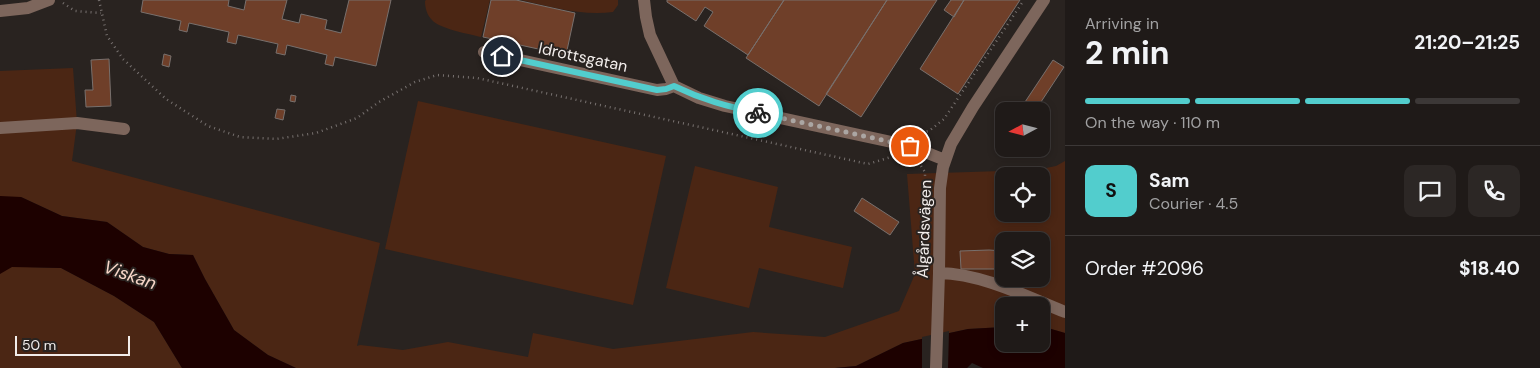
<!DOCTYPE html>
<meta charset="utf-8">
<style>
body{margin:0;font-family:"DM Sans",sans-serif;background:#2c2725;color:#f1f3f6;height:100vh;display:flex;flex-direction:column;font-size:19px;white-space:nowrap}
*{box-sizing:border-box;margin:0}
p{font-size:16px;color:#a1a1a2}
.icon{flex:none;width:28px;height:28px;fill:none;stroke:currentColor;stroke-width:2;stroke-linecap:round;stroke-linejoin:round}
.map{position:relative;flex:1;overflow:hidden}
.sheet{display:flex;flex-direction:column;background:#1f1a18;width:475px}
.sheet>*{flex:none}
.needle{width:32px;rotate:263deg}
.fabs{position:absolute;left:995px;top:102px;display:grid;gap:10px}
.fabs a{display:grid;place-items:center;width:55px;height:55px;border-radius:10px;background:#1f1a18;box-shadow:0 2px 8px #0003,0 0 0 1px #3c3837;font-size:25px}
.scale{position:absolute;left:15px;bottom:12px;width:115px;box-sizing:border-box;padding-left:5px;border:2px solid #f1ecea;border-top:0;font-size:14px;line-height:18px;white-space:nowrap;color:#f1ecea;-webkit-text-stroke:4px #292320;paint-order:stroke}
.pin{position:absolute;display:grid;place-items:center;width:42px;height:42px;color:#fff;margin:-21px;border:2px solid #fff;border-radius:50%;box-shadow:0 1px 5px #0007}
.courier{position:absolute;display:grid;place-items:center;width:50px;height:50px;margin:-25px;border:4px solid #52cdcd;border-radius:50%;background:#fff;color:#222;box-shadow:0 1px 6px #0007}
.overview em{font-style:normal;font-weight:700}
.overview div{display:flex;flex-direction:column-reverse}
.overview{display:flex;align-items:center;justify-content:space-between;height:85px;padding:0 20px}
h1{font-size:32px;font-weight:700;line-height:38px}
.bar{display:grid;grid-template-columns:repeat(4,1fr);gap:8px 5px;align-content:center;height:60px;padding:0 20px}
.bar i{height:6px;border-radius:4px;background:#3c3837}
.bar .on{background:#52cdcd}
.bar p{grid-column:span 4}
.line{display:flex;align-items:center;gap:12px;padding:0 20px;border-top:1px solid #3c3837}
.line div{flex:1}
.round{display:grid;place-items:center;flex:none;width:52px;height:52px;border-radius:10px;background:#2c2725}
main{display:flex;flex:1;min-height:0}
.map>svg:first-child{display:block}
.green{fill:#4b2614;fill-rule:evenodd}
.water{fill:#1d0100}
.pier{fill:#292320}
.building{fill:#6f3f29;stroke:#78706d}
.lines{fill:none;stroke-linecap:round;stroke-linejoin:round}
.path{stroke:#787270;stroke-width:2.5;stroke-dasharray:1 4;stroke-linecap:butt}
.minor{stroke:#7d665c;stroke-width:12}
.done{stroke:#aba6a3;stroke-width:5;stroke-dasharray:0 9}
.route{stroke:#52cdcd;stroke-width:6}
.labels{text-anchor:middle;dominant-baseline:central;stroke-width:4;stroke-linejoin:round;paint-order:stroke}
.street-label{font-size:16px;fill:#f1ecea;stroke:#292320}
.water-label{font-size:18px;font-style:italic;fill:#f7d6c8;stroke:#292320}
</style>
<main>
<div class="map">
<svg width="1065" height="368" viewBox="0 0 1065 368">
<rect width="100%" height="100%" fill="#292320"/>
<path class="green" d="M426,0H490L481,37C469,34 440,29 432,20C427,15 425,8 425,1Z
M521,0H618V5L613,12C582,16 551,7 521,0Z
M73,68L77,123L72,161L380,243L357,346L360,345L403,350L448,342L528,357L533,333L613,349L753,332L825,337L899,311L915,274L907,174L1036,170L1056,166L1065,161V333L1041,326V306H1004V327L968,329L903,343L856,366L835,368H296L268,355L234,330L205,279L193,255L169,254L143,247L107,222L62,216L21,197L28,267L61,268L114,296L154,322L182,368H0V71ZM1004,176H1041V214H1004ZM1004,241H1041V279H1004Z
M418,101L666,156L633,305L385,249Z
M695,166L778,187L769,227L852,247L843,288L759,268L749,308L666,288Z"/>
<path class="water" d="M0,196L21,197L62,216L107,222L143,247L169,254L193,255L205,279L234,330L268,355L296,368H182L154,322L114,296L61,268L12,267L0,274Z
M1041,326L1065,333V368H983L972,363L967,368H835L856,366L903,343L968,329L1004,327V344H1041Z"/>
<path class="pier" d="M949,331L948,368H922V337Z"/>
<path class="building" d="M143,0H229L228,6L244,10L246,0H287L282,19L299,23L301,14L327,20L325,29L341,33L349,0H391L376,66L335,57L333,66L325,64L327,55L287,45L285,55L276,53L278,44L238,35L236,44L227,42L229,32L189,23L187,32L179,30L181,21L141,12Z
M491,0H516L575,13L566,55L483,37Z
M667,0H784L748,55L704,26L713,12L705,7L696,21L667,2Z
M784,0H887L819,106L746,58Z
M887,0H937L861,117L826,94Z
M951,0H964L954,17L944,10Z
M964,0H1020L958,94L920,69Z
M164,54L171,56L169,67L162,65Z
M109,59L111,106L86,107L85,90H93L91,60Z
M1053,60L1064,67L1035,111H1019Z
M291,95L296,96L295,102L290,101Z
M277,109L285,110L283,120L275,118Z
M862,198L899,222L890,235L854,211Z
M989,250L1003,251V269H961L960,251Z"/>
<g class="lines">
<path class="path" d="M99,0L107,36L123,59L166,99L208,126L240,137L276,139L316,133L357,118L379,102L415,82L437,75L477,78L868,164L891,157
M63,3L75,11L101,13
M917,134L929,131L944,119L1024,0
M921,166L925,172V187"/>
<path class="minor" d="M644,0L646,17L650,35L674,86L699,98L725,106L910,146L945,160
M0,11L28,8L49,0
M484,52L657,90L666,89L674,86
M0,128L77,123L124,129
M939,273C983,274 1025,296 1065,312
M936,368L939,273L940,188L943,167L951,144L973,107L1044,0"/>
</g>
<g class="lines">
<path class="done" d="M758,113L910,146"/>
<path class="route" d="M502,56L657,90L666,89L674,86C703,100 726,106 758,113"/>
</g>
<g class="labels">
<g class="street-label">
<text transform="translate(583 57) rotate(12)">Idrottsgatan</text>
<text transform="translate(924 229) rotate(-88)">Ålgårdsvägen</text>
</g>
<g class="water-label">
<text transform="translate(130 275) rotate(19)">Viskan</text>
</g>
</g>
</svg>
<div class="fabs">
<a><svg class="needle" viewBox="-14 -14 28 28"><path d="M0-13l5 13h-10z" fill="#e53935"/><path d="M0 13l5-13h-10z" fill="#a1a1a2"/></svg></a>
<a><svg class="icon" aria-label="locate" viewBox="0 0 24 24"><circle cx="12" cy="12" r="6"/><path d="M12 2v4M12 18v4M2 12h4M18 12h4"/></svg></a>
<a><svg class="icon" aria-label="layers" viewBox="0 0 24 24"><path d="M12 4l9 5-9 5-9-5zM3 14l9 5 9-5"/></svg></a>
<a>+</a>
</div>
<div class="scale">50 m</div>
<div class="pin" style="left:910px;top:146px;background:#ea580c"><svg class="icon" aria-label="bag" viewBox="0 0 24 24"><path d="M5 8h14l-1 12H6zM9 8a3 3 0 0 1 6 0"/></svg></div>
<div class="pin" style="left:502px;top:56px;background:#1f2937"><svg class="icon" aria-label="home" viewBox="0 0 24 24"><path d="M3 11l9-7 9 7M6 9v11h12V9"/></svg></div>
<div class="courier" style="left:758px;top:113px"><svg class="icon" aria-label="bike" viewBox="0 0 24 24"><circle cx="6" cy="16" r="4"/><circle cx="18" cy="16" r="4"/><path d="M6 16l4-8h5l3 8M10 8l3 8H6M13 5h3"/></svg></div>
</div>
<section class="sheet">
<div class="overview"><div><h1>2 min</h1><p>Arriving in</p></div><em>21:20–21:25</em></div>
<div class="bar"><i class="on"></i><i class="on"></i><i class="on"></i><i></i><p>On the way · 110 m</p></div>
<div class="line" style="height:90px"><b class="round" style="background:#52cdcd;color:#111">S</b><div><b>Sam</b><p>Courier · 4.5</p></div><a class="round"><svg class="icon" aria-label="chat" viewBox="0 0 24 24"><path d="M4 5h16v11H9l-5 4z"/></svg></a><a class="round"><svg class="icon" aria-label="phone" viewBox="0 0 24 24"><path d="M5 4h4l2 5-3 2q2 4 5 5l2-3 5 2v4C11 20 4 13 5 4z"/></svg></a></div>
<div class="line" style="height:65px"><div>Order #2096</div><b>$18.40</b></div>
</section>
</main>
